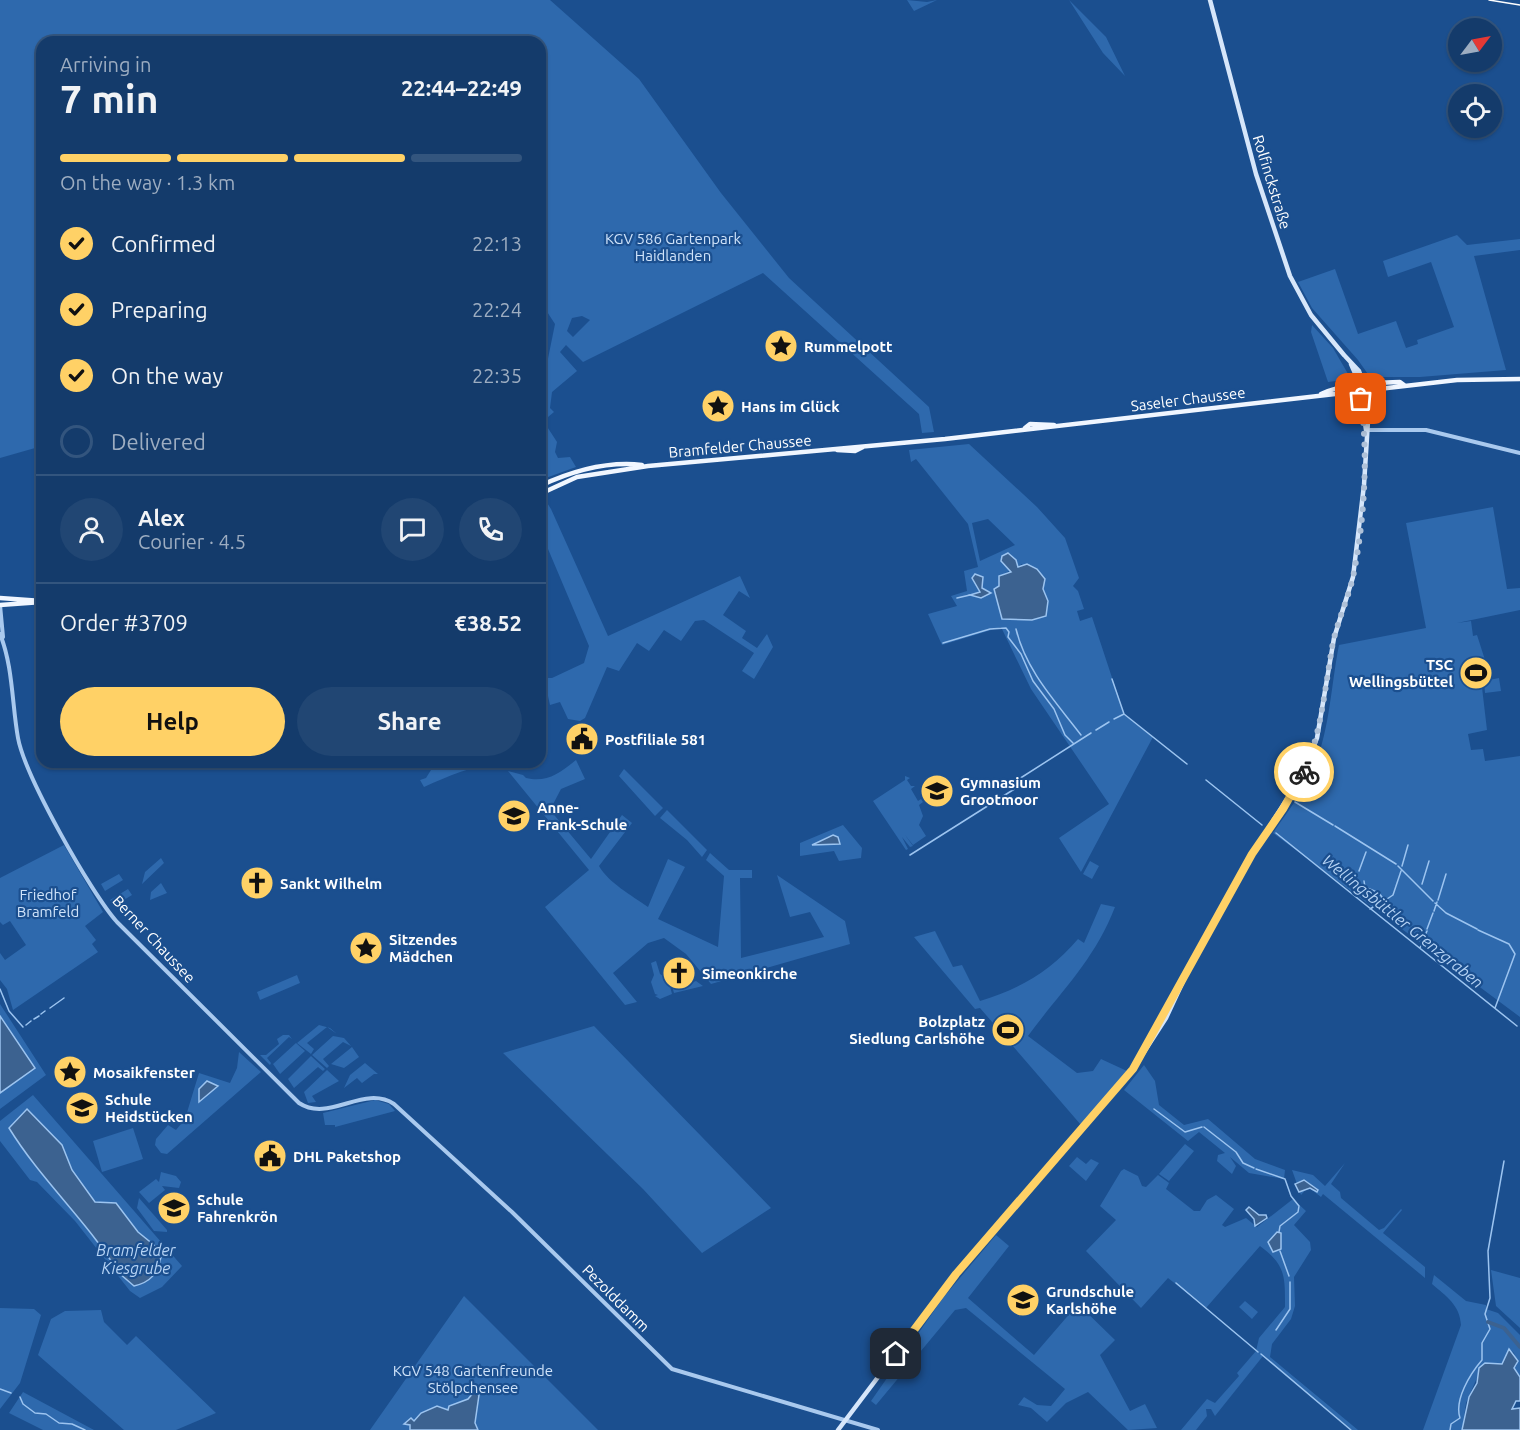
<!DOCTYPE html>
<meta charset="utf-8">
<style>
body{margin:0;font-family:Ubuntu,sans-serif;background:#214673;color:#f1f3f6;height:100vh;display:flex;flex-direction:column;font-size:22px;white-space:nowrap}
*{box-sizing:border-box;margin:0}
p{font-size:20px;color:#9dadc1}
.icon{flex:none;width:33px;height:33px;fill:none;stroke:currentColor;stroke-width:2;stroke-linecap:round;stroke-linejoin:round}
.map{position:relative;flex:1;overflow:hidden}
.panel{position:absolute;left:36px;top:36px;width:510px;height:732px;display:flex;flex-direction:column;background:#143b6b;border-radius:18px;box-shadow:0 2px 4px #0004,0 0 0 2px #33557e}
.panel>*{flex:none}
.needle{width:39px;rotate:58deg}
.fabs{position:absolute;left:1448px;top:18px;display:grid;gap:12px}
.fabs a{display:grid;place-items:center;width:54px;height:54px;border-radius:50%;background:#143b6b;box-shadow:0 2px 4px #0004,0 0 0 2px #33557e;font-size:30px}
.pin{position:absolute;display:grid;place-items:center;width:51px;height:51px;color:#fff;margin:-26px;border-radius:12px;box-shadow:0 3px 9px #0006}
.courier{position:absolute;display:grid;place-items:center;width:60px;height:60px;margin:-30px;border:4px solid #ffd166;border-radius:50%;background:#fff;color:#222;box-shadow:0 2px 8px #0007}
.summary em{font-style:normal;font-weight:700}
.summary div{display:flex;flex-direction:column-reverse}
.summary{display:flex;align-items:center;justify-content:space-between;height:102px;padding:0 24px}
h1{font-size:39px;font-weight:700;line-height:45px}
.bar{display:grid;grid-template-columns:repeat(4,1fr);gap:9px 6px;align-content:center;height:72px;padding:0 24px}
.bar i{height:8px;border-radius:4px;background:#33557e}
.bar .selected{background:#ffd166}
.bar p{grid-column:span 4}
.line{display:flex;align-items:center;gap:15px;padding:0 24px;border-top:2px solid #33557e}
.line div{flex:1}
.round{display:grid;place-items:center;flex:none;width:63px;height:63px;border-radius:32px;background:#214673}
ol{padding:0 24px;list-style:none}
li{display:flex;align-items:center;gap:18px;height:66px}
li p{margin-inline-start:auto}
li .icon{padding:6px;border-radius:50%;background:#ffd166;color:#111;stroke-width:4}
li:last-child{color:#9dadc1}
li i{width:33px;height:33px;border:3px solid #33557e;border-radius:50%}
.button{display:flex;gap:12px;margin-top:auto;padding:12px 24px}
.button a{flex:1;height:69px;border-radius:36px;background:#ffd166;color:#111;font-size:24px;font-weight:700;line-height:69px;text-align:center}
.button a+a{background:#214673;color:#f1f3f6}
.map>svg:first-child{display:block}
.green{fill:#2e69ad;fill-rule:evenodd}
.water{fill:#3c6290;stroke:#9cc4f0;stroke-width:1.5}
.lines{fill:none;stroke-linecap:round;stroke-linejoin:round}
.stream{stroke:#9cc4f0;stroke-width:1.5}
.canal{stroke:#3c6290;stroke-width:4}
.tertiary{stroke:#a9c9ee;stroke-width:4}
.secondary{stroke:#d6e6fa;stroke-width:4.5}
.primary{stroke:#f0f6ff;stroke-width:4.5}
.tram{stroke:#fff;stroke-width:1.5}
.done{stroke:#afc1d8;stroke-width:6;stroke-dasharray:0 10.8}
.route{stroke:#ffd166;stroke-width:8}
.labels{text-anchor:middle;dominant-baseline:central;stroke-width:4.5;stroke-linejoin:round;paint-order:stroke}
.street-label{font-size:15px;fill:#fff;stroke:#1b4f8f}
.park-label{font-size:15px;fill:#cfe3fa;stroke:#1b4f8f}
.poi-label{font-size:15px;font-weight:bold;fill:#fff;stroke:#1b4f8f;text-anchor:start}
.water-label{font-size:16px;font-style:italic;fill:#b5d3f5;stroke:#1b4f8f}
</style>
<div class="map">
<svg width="1520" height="1430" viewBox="0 0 1520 1430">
<rect width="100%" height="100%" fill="#1b4f8f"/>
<path class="green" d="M0,0H550L639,79L721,193L789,278L929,407L934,432L922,433L919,414L763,273L583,362L566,345L560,352L577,371L552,392L550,408L554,412L548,417L546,425L557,442L555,452L558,458L570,457L576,467L543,479L540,474V398L555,324L540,301V42H42V446L0,458ZM582,316L590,320L573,337L567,331L572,318Z
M907,0L927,2L937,0L914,11Z
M1069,0L1106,37L1125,76L1103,53Z
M1457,235L1467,245L1520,239V250L1474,256L1506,370L1420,377H1370L1358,360L1312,308L1298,282L1335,269L1358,334L1396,321L1406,348L1418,344L1417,340L1454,327L1431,262L1388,277L1383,261Z
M1312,325L1333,348L1351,379L1328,382L1311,332Z
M969,444L1037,507L1065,538L1079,578L1073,586L1078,591L1084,609L1077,611L1080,621L1092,617L1124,714L1153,737L1081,872L1059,838L1109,804L1031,689L1001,627L942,645L928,614L957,606L951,596L967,591L964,571L978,567L968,524L916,459L911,462L909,450ZM988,519L1015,545L980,561L972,523ZM1022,564L1043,589L1048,601L1046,609L1032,620L1003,619L1000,576Z
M544,498L551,509L608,636L740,576L750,598L739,591L723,615L746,631L742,638L757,648L767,634L773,647L754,679L742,671L754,653L704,620L695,621L681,641L664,630L649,651L637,643L619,671L607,667L585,718L580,721L568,719L560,702L550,705L548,696H540V671L546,678H552L584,663L589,646L540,530V500Z
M1493,507L1507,589L1520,588V610L1457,623L1471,621L1473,636L1477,635L1485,660L1479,662L1487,730L1468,734L1471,750L1483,749L1485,761L1520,756V1017L1273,833C1288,811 1304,791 1314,767C1330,729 1331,685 1339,645L1426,628L1406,523Z
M1499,678L1501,691L1485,693L1484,681Z
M576,760L585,779L561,789L550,810L591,859L622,815L632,823L599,866C609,883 631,895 648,907L668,859L685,867L658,919L718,947L724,876L706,860L710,853L729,870H752V878H740L741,958L824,937L810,912L790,917L777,875L845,921L850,944L711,984L686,954L664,938L648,943L613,973L637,1002L625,1005L545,907L589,870L508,771L523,775L526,778C547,783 560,773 576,760Z
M436,762H513L515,767C480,761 455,773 424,787L420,780L426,778Z
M624,769L663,808L655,816L619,776Z
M905,776L910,778L907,780L911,786H915L911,789L918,801L921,799L923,802L919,805L923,816L919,825L926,836L913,845L905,835L913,846L910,847L902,837L908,849L906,850L873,801L905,780Z
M667,810L707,850L702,857L687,840L660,818Z
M843,825L862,848L861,858L839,861L834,851L800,856V843Z
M64,845L103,912L85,926L96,940L92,944L98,952L13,1010L7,989L0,980V953L5,960L26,945L10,921L3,925L0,922V878Z
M161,858L164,863L142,884L145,872Z
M1090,861L1099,866L1092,879L1083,874Z
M119,874L123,880L105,891L101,884Z
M161,883L167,893L150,900L151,892Z
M128,889L132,895L114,906L110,900Z
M1101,904L1115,907C1094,961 1061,991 1028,1036L1077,1073L1093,1071L1101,1059L1127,1071L1081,1125L980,1008L975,1009L914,937L935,931L953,967L962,965L980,1001C1020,989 1051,971 1078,939L1084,943Z
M656,961L660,974L668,979L672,994L660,999L655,996L658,995L655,994L651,982L654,975L651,963Z
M682,969H690L688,972L693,980L685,985L696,981L703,986L674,993L672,986L677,987L672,984L670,977L673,974L675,983H682L687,976Z
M297,975L300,983L260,1000L257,992Z
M0,1004L46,1075L0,1109Z
M319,1025L330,1028L337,1034L327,1027L307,1043L314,1049L311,1054L297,1043Z
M594,1026L771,1208L702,1253L643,1189L503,1053Z
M283,1035H289L292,1039L289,1037L267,1058L271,1063L270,1065L260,1055H266L279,1044L277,1039Z
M333,1036L344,1038L351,1046L343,1042L323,1059L329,1066L327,1068L312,1055Z
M296,1043L305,1051L280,1074L273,1064Z
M352,1047L359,1057L344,1068L331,1064Z
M239,1052L261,1072L167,1154L161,1153L155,1145L156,1139L168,1125L176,1130L185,1119L199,1073L230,1083L237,1068Z
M311,1056L325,1069L323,1071L318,1067L294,1088L288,1079Z
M365,1063L378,1074H374L362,1083L357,1078L344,1088L350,1075Z
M1144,1065L1155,1081L1159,1105L1184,1125L1208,1119L1255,1159L1285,1170L1284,1179L1249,1173L1230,1157L1236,1166L1232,1174L1217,1161L1218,1155L1225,1153L1199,1132L1188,1141L1124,1090Z
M327,1070L339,1081L312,1096L316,1102L308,1103L304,1092Z
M33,1095L182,1266L162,1287L140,1298L130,1291L75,1221L37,1182L30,1180L0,1141V1121ZM27,1109L62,1145L72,1170L95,1202L116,1203L138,1232L154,1245L119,1273C87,1221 41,1180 9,1128Z
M375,1100L389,1104L395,1111L335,1127V1125H325L323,1113Z
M133,1128L143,1159L102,1172L93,1141Z
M1185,1144L1194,1151L1169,1181L1159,1174Z
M1077,1157L1086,1164L1091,1159L1099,1163L1086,1181L1069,1166Z
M1345,1163L1331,1184L1340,1192L1341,1198L1379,1230L1384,1228L1401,1209L1402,1210L1383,1233L1425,1267V1278L1323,1194L1321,1197L1308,1187L1301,1195L1292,1170L1313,1175L1325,1186Z
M1124,1169L1138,1176L1142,1186L1146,1187L1158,1175L1169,1183L1166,1189L1194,1211H1200L1207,1200L1216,1195L1234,1209L1222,1225L1225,1227L1246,1218L1257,1227L1293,1199L1306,1211L1294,1225L1310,1242L1311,1250L1294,1277L1295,1306L1291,1319L1272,1344L1270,1357L1358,1430H1352L1263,1356L1215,1416L1211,1409H1206L1207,1416L1196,1430H1181L1207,1399L1215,1403L1239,1376L1237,1373L1256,1351L1259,1338L1285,1307C1285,1277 1286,1265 1260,1246L1206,1308L1168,1278L1141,1308L1086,1251L1116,1220L1100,1206L1121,1171Z
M161,1172L176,1176L181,1182L179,1188L162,1186L165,1190L149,1203L139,1192L156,1179L159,1182Z
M139,1198L167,1230V1232L154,1231L137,1208Z
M996,1235L1009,1246L968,1298L1034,1355L1078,1304L1115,1340L1100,1355L1130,1411L1145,1404L1157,1428L1128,1430L1088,1392L1066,1403L1047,1422L1031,1408L1018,1405L1024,1397L1037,1405L1051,1406L1065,1389L966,1308L955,1310L876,1405L871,1401L943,1298Z
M1491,1270L1520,1278V1328L1496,1306Z
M1434,1275L1466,1301L1486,1305V1309L1498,1313L1520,1335V1377L1514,1368L1517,1365L1514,1353L1509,1349L1503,1364H1483L1466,1403L1462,1430H1423L1461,1325C1460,1305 1446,1296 1432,1284Z
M464,1296L598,1430H370Z
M1245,1301L1258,1312L1252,1319L1239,1307Z
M0,1308L34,1309L41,1315L20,1383L0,1409Z
M101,1310L104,1322L127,1345L136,1336L216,1413L176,1430H124L38,1355L51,1319L65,1311Z
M23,1392L94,1430H43L9,1413Z"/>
<path class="water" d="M1008,553L1016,560L1018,567L1027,564L1037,569L1045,579L1043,589L1048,601L1046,616L1032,620L1002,619L994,589L999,586V576L1011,572L1001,561L1002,556Z
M975,574L983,577L982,588L991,593L981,598L970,595L980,592L972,578Z
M833,835L838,837L840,844L812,845Z
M0,1016L35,1068L0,1093Z
M207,1081L218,1086L199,1102V1089Z
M27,1109L62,1145L72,1170L95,1202L116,1203L138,1232L154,1245L161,1257C157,1274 151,1282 134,1286L119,1273C87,1221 41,1180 9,1128Z
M1304,1180L1318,1190L1317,1192L1310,1188L1299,1192L1295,1184Z
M1249,1207L1259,1215H1266L1267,1218L1255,1226L1254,1219L1246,1210Z
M1277,1232L1281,1233V1249L1273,1252L1268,1242Z
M1509,1349L1518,1361L1514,1368L1520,1377V1401H1516L1512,1409L1520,1408V1430H1462L1469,1397L1477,1383L1479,1368L1485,1363L1502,1364Z
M474,1392L479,1395L475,1423L478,1430H410V1425L404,1424L411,1418L414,1421L421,1413L437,1406L448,1410L449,1406L468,1399Z"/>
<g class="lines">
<path class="stream" d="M957,598L970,595
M1016,629C1026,671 1056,702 1081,735
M943,643L990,629L1006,628L1009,632L1008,637L1021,654L1033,681L1054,709L1065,735L1073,743
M1112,679L1124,714
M1114,719L1124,714L1187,764
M1096,730L1109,722
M1019,779L1091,733
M1206,780L1262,825
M1295,802L1333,825
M1335,826L1396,864
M1276,833L1517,1026
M910,855L1016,788
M1398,866L1433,901
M1402,866L1408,845
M1359,871L1366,852
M1364,881L1365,887L1379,893L1384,900
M1422,884L1429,861
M1387,899L1393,895L1401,871
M1438,900L1446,874
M1435,903L1446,913L1477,929
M1370,909L1385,900
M1434,911L1437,902
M1427,929L1433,913
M1478,930L1509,944L1515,954L1495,1008
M1420,948L1427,931
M0,989L9,1011L23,1027
M50,1008L64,998
M41,1014L45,1011
M34,1019L39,1016
M26,1025L31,1021
M1154,1109L1185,1132L1202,1127
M1204,1127L1236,1152L1243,1163L1254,1168
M1256,1169L1285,1179L1291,1196L1299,1206L1298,1212L1280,1226L1279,1232
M1280,1251L1289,1276
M1176,1283L1258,1352
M1276,1330L1290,1309V1282
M1261,1354L1351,1430
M0,1389L11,1393
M20,1397L23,1404L35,1413L46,1414L59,1423L72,1424L85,1430
M1450,1430L1451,1424L1460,1418C1454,1400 1470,1374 1482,1360V1343L1490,1329L1485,1314L1490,1298L1488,1251L1504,1161"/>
<path class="canal" d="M1488,1322L1504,1328L1520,1347"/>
<path class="tertiary" d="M1366,430H1426L1520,453
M0,605L3,637
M0,634C13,666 12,705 18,738C25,776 91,893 117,922L299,1103C329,1123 364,1084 394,1104L512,1212L672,1369L878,1430"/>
<path class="secondary" d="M1210,0L1256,174L1290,276L1311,315L1344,355
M1351,364L1358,380L1366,430
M1148,1042L1167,1011
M838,1430L956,1274L1133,1069L1166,1018L1186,975L1252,854L1303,774L1317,738L1334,638L1353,577L1364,485L1368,421L1366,391L1359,371L1344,355"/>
<path class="primary" d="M1321,394C1344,383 1374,383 1400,382L1404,385
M1025,428L1030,424L1054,425
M837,450L855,451L863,447
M540,486C572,471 607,461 642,465
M540,494L577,477L648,466L945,439L1457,380L1520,379
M0,598L42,601
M0,605L42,602"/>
<path class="tram" d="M1489,0L1520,5"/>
</g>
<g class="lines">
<path class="done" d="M1304,772C1322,731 1325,686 1333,642C1338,620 1348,599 1353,577C1365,519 1368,457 1361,399"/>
<path class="route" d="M896,1354L956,1274L1133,1069L1252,854L1283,809L1304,772"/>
</g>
<defs>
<symbol id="sight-disc" viewBox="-11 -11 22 22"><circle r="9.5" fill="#ffd166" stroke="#1b4f8f"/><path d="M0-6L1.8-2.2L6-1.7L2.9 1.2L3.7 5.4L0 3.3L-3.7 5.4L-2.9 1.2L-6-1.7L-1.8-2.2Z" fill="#111"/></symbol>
<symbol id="stadium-disc" viewBox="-11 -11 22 22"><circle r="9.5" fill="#ffd166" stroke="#1b4f8f"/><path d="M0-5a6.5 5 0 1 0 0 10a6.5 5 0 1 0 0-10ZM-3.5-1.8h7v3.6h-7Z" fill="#111"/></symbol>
<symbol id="civic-disc" viewBox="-11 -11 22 22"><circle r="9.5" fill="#ffd166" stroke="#1b4f8f"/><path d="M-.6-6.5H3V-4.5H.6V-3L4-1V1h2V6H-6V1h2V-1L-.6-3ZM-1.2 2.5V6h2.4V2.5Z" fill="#111"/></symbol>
<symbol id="school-disc" viewBox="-11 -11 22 22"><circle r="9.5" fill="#ffd166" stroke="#1b4f8f"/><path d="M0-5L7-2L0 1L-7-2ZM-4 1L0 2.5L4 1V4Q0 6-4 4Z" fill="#111"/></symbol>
<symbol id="church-disc" viewBox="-11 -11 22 22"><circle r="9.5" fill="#ffd166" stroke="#1b4f8f"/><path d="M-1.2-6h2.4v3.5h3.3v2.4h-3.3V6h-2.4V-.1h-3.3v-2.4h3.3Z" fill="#111"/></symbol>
</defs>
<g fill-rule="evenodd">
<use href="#sight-disc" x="762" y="327" width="38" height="38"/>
<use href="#sight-disc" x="699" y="387" width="38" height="38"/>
<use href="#stadium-disc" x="1457" y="654" width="38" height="38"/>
<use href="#civic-disc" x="563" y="720" width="38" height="38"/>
<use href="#school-disc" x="918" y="772" width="38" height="38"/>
<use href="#school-disc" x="495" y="797" width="38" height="38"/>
<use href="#church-disc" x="238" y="864" width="38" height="38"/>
<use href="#sight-disc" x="347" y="929" width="38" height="38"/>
<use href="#church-disc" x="660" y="954" width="38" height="38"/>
<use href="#stadium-disc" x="989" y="1011" width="38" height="38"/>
<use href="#sight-disc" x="51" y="1053" width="38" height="38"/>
<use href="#school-disc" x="63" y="1089" width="38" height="38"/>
<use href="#civic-disc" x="251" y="1137" width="38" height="38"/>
<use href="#school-disc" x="155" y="1189" width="38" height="38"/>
<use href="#school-disc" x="1004" y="1281" width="38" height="38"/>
</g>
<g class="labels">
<g class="street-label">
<text transform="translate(1272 182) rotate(73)">Rolfinckstraße</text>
<text transform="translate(1188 399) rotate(-7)">Saseler Chaussee</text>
<text transform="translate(740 446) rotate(-5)">Bramfelder Chaussee</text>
<text transform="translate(154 939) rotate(47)">Berner Chaussee</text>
<text transform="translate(616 1298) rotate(45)">Pezolddamm</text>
</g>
<g class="park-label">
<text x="673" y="238">KGV 586 Gartenpark<tspan x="673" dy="17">Haidlanden</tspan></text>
<text x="48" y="894">Friedhof<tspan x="48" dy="17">Bramfeld</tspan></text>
<text x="473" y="1370">KGV 548 Gartenfreunde<tspan x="473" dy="17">Stölpchensee</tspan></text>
</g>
<g class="poi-label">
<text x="804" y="346">Rummelpott</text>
<text x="741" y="406">Hans im Glück</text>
<text x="1453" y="664" text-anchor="end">TSC<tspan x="1453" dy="17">Wellingsbüttel</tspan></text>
<text x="605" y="739">Postfiliale 581</text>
<text x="960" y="782">Gymnasium<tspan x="960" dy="17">Grootmoor</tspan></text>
<text x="537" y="807">Anne-<tspan x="537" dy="17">Frank-Schule</tspan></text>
<text x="280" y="883">Sankt Wilhelm</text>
<text x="389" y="939">Sitzendes<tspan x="389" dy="17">Mädchen</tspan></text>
<text x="702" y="973">Simeonkirche</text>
<text x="985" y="1021" text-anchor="end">Bolzplatz<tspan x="985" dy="17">Siedlung Carlshöhe</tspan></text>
<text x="93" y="1072">Mosaikfenster</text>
<text x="105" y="1099">Schule<tspan x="105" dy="17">Heidstücken</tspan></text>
<text x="293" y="1156">DHL Paketshop</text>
<text x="197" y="1199">Schule<tspan x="197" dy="17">Fahrenkrön</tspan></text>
<text x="1046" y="1291">Grundschule<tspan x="1046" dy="17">Karlshöhe</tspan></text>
</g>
<g class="water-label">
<text transform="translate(1403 921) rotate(39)">Wellingsbüttler Grenzgraben</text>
<text x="136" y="1250">Bramfelder<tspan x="136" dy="18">Kiesgrube</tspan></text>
</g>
</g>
</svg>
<div class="fabs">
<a><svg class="needle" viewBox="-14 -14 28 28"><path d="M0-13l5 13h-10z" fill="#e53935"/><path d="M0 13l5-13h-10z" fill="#9dadc1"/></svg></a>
<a><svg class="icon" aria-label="locate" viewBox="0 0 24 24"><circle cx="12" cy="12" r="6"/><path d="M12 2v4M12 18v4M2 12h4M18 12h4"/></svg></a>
</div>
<div class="pin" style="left:1361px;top:399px;background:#ea580c"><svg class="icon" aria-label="bag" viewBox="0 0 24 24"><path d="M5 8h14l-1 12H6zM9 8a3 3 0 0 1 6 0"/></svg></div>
<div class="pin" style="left:896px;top:1354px;background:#1f2937"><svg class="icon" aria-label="home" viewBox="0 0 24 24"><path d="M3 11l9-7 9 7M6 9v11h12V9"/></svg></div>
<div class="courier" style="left:1304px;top:772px"><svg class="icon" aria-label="bike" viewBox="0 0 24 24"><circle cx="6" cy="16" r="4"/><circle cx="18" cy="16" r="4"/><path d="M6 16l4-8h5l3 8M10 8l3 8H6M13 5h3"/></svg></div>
<section class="panel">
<div class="summary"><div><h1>7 min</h1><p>Arriving in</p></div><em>22:44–22:49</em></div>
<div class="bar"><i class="selected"></i><i class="selected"></i><i class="selected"></i><i></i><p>On the way · 1.3 km</p></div>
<ol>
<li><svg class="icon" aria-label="check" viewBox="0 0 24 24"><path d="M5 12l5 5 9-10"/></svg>Confirmed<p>22:13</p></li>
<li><svg class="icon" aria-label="check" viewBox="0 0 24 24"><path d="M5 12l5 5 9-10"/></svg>Preparing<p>22:24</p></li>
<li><svg class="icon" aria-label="check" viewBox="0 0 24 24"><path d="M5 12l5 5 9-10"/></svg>On the way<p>22:35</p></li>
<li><i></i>Delivered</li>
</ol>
<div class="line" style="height:108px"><a class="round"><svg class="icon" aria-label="person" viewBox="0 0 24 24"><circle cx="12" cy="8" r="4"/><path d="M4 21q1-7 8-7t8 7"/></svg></a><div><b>Alex</b><p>Courier · 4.5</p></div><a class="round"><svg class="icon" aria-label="chat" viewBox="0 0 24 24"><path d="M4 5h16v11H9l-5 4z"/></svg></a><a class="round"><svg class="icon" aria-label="phone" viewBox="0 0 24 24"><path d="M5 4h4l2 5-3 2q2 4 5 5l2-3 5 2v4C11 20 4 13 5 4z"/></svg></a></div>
<div class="line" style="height:78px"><div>Order #3709</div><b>€38.52</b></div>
<div class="button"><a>Help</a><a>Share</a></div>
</section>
</div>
